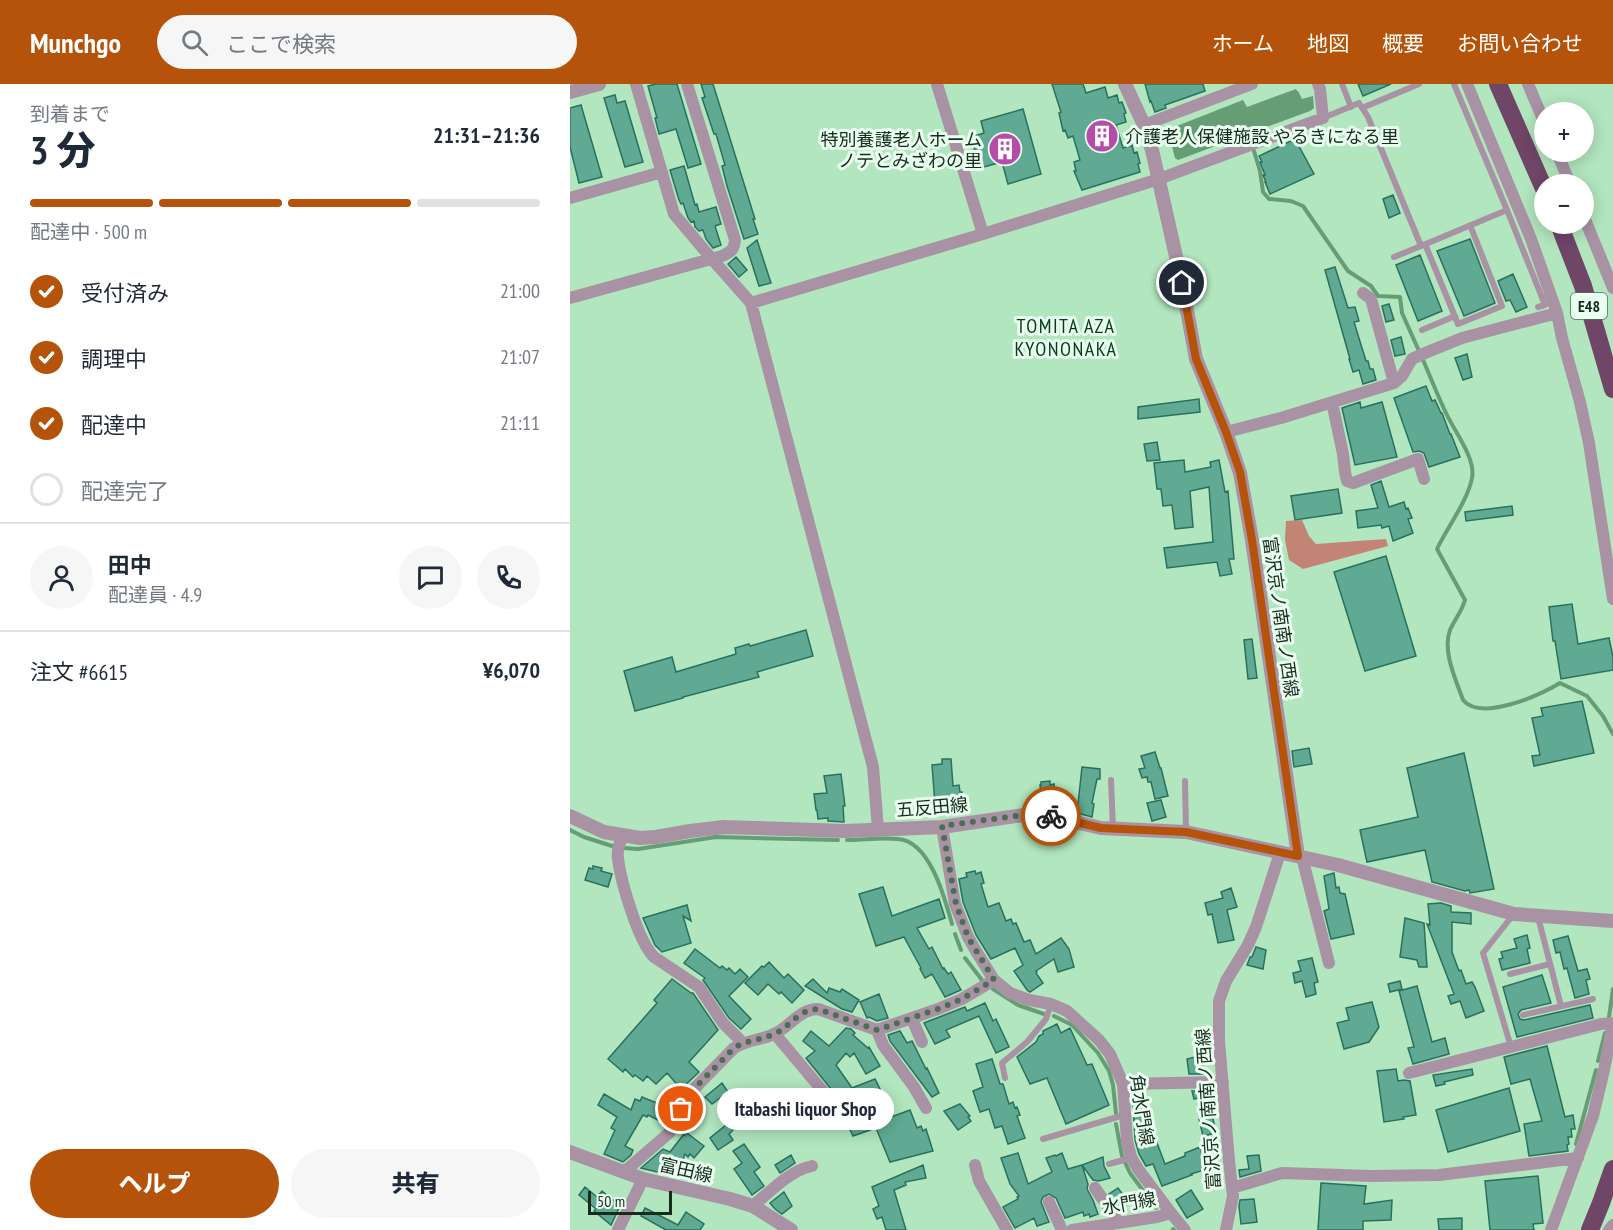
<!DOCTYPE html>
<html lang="ja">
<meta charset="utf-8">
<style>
body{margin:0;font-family:"PT Sans Narrow","Noto Sans JP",sans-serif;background:#f6f6f7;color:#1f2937;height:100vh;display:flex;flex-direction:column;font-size:22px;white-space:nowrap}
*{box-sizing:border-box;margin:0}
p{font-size:20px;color:#747a83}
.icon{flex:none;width:33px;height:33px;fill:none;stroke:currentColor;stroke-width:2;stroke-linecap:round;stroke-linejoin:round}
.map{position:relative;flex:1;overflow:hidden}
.details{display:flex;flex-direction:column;background:#fff;width:570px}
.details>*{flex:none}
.buttons{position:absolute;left:964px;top:18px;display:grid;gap:12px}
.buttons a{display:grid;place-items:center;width:60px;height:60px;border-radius:50%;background:#fff;box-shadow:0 3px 15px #0003;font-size:30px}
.scale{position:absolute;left:18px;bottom:15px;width:84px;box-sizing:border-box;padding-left:6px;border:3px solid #172c1d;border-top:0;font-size:16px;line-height:21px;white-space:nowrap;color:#172c1d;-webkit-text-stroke:4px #e9feee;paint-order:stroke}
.pin{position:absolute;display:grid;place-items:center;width:51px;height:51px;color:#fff;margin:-26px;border:3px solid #fff;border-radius:50%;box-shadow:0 2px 6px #0007}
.courier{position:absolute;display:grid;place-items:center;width:60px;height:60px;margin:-30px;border:4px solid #b45309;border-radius:50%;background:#fff;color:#222;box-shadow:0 2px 8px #0007}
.bubble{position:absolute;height:42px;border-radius:21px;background:#fff;box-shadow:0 3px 15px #0003;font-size:20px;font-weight:800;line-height:42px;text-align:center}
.overview em{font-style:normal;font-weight:800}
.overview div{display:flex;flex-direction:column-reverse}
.overview{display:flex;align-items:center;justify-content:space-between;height:102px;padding:0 30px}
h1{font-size:39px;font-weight:800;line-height:45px}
.bar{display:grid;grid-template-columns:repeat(4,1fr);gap:9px 6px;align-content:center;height:72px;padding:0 30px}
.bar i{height:8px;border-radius:4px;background:#e0e1e3}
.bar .active{background:#b45309}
.bar p{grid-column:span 4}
.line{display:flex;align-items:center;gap:15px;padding:0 30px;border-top:2px solid #e0e1e3}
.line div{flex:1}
.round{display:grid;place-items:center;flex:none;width:63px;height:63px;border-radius:32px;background:#f6f6f7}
ol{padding:0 30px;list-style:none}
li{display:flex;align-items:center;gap:18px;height:66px}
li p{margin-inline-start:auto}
li .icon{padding:6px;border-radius:50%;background:#b45309;color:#fff;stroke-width:4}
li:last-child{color:#747a83}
li i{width:33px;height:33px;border:3px solid #e0e1e3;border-radius:50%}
.button{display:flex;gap:12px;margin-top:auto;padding:12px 30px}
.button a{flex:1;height:69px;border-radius:36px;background:#b45309;color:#fff;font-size:24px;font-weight:800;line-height:69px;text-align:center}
.button a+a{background:#f6f6f7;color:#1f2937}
header{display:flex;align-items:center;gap:36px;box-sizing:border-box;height:84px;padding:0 30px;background:#b45309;color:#fff}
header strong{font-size:28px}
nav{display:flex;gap:33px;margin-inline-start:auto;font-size:21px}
.search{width:420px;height:54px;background:#f6f6f7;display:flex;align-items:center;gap:15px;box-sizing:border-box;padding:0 21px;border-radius:33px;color:#747a83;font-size:22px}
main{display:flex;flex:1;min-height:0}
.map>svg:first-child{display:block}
.forest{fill:#c38375}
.water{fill:#669d75}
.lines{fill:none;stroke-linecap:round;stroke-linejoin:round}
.stream{stroke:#669d75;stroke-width:4}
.building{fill:#60aa94;stroke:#29715d;stroke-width:1.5}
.service{stroke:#a892a4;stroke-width:6}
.minor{stroke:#a892a4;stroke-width:12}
.tertiary{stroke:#a892a4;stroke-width:14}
.motorway{stroke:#6f4568;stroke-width:18}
.done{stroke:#4d6d55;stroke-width:6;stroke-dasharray:0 10.8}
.route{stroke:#b45309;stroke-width:8}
.labels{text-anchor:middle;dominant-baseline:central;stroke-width:6;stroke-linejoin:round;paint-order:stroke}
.shield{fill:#e9feee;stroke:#566b5c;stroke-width:1.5}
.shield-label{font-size:16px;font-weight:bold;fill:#172c1d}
.poi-label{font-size:18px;fill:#172c1d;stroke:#e9feee;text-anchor:start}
.street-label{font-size:18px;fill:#172c1d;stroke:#e9feee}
.neighbourhood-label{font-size:20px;letter-spacing:1.5px;fill:#053c1c;stroke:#e9feee}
</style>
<header>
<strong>Munchgo</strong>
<div class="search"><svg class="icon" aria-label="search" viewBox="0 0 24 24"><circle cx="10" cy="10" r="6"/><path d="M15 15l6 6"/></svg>ここで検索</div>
<nav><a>ホーム</a><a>地図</a><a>概要</a><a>お問い合わせ</a></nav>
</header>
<main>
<section class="details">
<div class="overview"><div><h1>3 分</h1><p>到着まで</p></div><em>21:31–21:36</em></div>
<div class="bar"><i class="active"></i><i class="active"></i><i class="active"></i><i></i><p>配達中 · 500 m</p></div>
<ol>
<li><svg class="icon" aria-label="check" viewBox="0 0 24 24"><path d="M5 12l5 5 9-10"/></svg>受付済み<p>21:00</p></li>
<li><svg class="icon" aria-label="check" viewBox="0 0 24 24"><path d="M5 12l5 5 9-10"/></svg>調理中<p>21:07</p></li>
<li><svg class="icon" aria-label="check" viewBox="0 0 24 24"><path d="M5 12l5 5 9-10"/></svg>配達中<p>21:11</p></li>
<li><i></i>配達完了</li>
</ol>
<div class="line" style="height:108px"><a class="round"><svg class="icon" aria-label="person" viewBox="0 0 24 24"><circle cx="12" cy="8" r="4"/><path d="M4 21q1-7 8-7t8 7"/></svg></a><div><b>田中</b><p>配達員 · 4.9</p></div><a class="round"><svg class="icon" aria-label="chat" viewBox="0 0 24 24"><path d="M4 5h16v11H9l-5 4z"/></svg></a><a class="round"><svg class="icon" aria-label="phone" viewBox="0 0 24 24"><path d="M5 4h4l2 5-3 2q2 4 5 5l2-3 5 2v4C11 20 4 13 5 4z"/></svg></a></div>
<div class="line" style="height:78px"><div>注文 #6615</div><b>¥6,070</b></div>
<div class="button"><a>ヘルプ</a><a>共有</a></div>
</section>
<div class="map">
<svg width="1043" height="1146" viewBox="0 0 1043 1146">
<rect width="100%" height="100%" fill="#b1e6be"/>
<path class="forest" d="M732,436L739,452L746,460L816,455L818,462L733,485L719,476L715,456L716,437Z"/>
<path class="water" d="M726,5L727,7H728L732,15L743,12L744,24L740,27L608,76L605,74L598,47L599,45L673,16L677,23Z"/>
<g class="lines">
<path class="stream" d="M684,67L690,87L693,108L699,115L721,117L733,122L778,187L801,202L808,212L830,213L832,229L849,267
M853,276C861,294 868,313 877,331C885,348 906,375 902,394C898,416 877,444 867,465L895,516C892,527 885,535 880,546C872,567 886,596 893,616C911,638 970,611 990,599L1017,612L1033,632L1043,650
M0,746L14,753L42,762
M277,756C294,756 312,753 328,755C360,757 375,815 382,840
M54,764L68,765L146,753L268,756
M385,850L391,866
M395,874L412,896
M423,905L448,921L474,930
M484,932L502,941L528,969L539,987L543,1001L546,1029
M1039,933L1043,905
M1028,977L1035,949
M546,1040L552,1072L560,1089L586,1124
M1006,1060L1026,986
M603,1145L604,1146"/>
</g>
<path class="building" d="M86,0H107L131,80L118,84L106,45L89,50L85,34H87L78,2Z
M131,0H143L185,135H183L188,150L174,155L157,102L152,82L155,81L146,50H144L132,14L135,13Z
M482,0H513L516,9L535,3L538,14L547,11L549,19L552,18L556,29L554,30L556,38L546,41L553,64L562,61L564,69L567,68L570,79L568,80L570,88L512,106L504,87H506L504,78L510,76L503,52L498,54L495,46L493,47L489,29L491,28Z
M575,0H633L635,7L595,21L596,24L585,28L581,17L580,18Z
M788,0H821L793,12Z
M45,11L47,19L55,17L73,78L55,83L34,14Z
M11,21L32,93L9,99L0,63V24Z
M453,25L471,90L438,100L432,78L410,84L401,53L414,49L411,37Z
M725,55L744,90L700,110L695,98H696L693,91H695L690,78H692L689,72Z
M114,82L125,121L127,120L129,128L146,123L151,140L145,142L151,161L143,164L136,155L133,146L129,147L125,143L124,137L121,138L118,134L113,119L111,120L109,116L100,86Z
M823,111L830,129L819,134L813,115Z
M900,155L925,219L894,232L867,167Z
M187,156L201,199L189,202L177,164Z
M850,171L872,227L848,237L826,181Z
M166,173L177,186L169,193L158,180Z
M765,183L778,224L785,223L789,237L784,238L796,277H798L800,285H803L806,296L793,300L789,286L783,288L779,275H780L755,186Z
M943,190L957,223L946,228L940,216L936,217L928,197Z
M819,220L824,236L816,238L812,222Z
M831,253L835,270L825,272L821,256Z
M897,270L902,293L893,296L885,274Z
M856,302L862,317L865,316L871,329H872L880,350H881L890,373L859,383L854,369L849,367L843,368L824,314Z
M629,315L630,328L568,335V323Z
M790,318L791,324L812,318L827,373L785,381L772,324Z
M587,358L590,376L577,377L574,360Z
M614,376L615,388L641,383L640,378L649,376L655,408L658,407L664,475H659L662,490L650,492L647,478L597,484L594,464L643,458L639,403L620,407L623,443L605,445L602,421L593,422L591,405H587L584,379Z
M811,397L819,423L834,418L836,425L838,424L842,434L838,435L843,449L823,457L819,442L812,444L811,441L788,444L786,427L808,424L801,401Z
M768,405L772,429L725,436L721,412Z
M942,422L943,431L896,437L895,428Z
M816,472L846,572L795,587L764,488Z
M1002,520L1008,560L1039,554L1043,573V586L991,595L985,557H983L979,523Z
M236,546L243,572L187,588L189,593L113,613V614L65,627L54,587L102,573L106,588L166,570L165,564L179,560L180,562Z
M682,555L687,594L678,595L674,556Z
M1012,617L1024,669L964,682L962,672L970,671L962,634L973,632L971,624Z
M739,664L742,680L724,683L722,667Z
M585,668L590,684H591L598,712L585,715L581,698H578L577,693L572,694L569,685L575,684L571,672Z
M894,669L924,805L900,809L899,806L895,807L862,798L855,766L797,778L790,746L848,733L837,684Z
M372,675H381L383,702L389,701L390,708H392L394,728H390V730L374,731L373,719L365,720L362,681L372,680Z
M512,683L530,685V695H527L522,719L524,720L522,733L507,729Z
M271,690L275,722H273L274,738L258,737V734L248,735L247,726H246L244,710L257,709L254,692Z
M480,697V701L484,700L487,719L473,721L470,701H471V698Z
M591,716L596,733L582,737L577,719Z
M23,782L32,784L31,787L42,790L38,803L15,796L19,784L23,785Z
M405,787L406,790L411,788L414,799L411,800L418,823L429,819L436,837L441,835L443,840L446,839L454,858L460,856L466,870L491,854L499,865L504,883L488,888L484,875L466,887L467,888L466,889L473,899L460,908L457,906L444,887L453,881L445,864L421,875L406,851L393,818L389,795L397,793L396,789Z
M764,789L766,804L769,803L770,809L775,810L784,850L761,855L754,827L759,825L754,792Z
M313,803L322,832L369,815L375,834L347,844L359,865L362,863L373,885L374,884L378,890L381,888L391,906L375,913L362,890L355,894L350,885L351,884L334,853L306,862L289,810Z
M661,804L667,823L657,826L664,856L648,859L642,830L638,831L635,819L653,814L651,808Z
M871,819L881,822V828L901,829V840L882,838V868L889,887L891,886L896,900L902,898L905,903L914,927L896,934L890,917L881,920L878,912L884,910L857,840L860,841L858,820Z
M117,821L121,837L113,832L121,859L92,868L85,861L73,834Z
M835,834L854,839L857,883H849L847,876L830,873Z
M957,851L960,864L957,865L960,879L932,886L929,875L933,874L931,868L947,864L944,855Z
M998,852L1008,887L1017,885L1020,895L1016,896L1019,910L1005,914L997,884L994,885L990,868L986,869L983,856Z
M686,863L696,866L693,885L677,881L679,876L680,873H682Z
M125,865L150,884L152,882L157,886L159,884L165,890L170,885L178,893L159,912L181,935L171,945L159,934L133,896L135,894L114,879Z
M742,874L748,898L744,899L746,910L736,913L732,897L725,899L723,889L731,887L728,877Z
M199,878L214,894L218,890L234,906L222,919L211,908L209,910L198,900L188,911L175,899L192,882L194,883Z
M972,891L981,919L951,926L948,930L950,935L954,936L1020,921L1023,934L947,953L933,903Z
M102,895L121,909H123L148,946L119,978L129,988L111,1005L97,989L86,1000L77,992L73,997L65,991L63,993L55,985L53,988L38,975L87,919L84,916Z
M243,895L257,909L259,904L270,908L272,905L289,916L282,928L272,925L235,902Z
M830,897L832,905L820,908L818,900Z
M847,902L862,958L875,954L879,970L843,980L838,964L844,963L829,907Z
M309,910L318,934L307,937L299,933L297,934L290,918Z
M802,918L809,943L799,958L774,965L767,939L779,936L776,924Z
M415,919L423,937L426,935L439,963L426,969L409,932L376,946L380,953L365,960L354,939L395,923L397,927Z
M487,940L491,949L500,944L517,981L522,980L539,1021L496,1040L477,994L460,1000L447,973L466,958L469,952L473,950V947Z
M276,944L281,945L285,949L283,951L298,964L299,963L310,982L296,990L284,969L280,973L276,969L266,981L282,1004L305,995L313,1011L296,1019L305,1039L340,1026L347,1044L351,1042L353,1047L356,1045L363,1067L320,1078L306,1044L283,1052L275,1035L279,1033L268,1008L265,1010L236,974L245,967L233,957L241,947L259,962Z
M330,947L337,959L342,957L356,985L357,984L369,1009L362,1013L320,957L318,951Z
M977,962L995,1033L1003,1031L1005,1045H1001L1002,1053H998L999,1060L997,1061L998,1067L959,1072L954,1040L972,1037L960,995L941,1000L934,973Z
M625,973H632L634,990H619L617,975Z
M422,975L430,1000H433L439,1020L443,1018L445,1024L447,1023L450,1031L447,1032L455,1054L438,1060L432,1042L425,1044L419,1025L410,1028L403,1007L413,1003L406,980Z
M826,985L828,997L834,996L840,997L846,1031L833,1033L834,1035L814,1038L807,987Z
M902,985L903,991L874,998L875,1000L866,1002L863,991Z
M152,999L158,1008L142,1020L135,1013Z
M939,1004L950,1047L878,1068L866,1026Z
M622,1007H637L646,1049L633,1052L629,1035L633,1034L628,1014L624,1015Z
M34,1010L61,1026L65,1015L70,1017L72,1013L94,1022L88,1036L78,1031L77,1033L73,1031L55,1062L63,1066L61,1071L53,1078L34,1070L45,1046L41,1044L47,1033L28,1021Z
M575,1016L587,1059L595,1080L615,1072V1069L630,1063L637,1085L621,1090L622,1091L592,1102L583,1080L576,1082L569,1070L565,1056L563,1020Z
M174,1019L182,1028L159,1050L163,1056L148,1066L140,1054L156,1041L153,1038Z
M390,1020L400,1032L398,1033L401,1037L388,1046L374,1027Z
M117,1049L134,1062L124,1074L120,1070L118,1073L115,1070L108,1089L106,1088L104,1092L71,1084L93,1065L100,1068L114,1050L115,1051Z
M174,1060L190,1083L184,1088L194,1102L182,1111L164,1085L172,1079L163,1067Z
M448,1069L458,1100L482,1088L476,1074L485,1071L486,1072L492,1069L498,1085L512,1081L518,1100L517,1105L523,1116L528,1130L520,1133L519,1130L514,1132L513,1128L495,1134L486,1114L479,1110L473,1113L471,1118L479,1138L467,1142L464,1134L445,1144L433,1123L448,1115L447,1113L449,1112L440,1100L431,1074Z
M221,1071L225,1079L210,1089L205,1081Z
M689,1071L691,1087L670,1093L669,1086L679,1085L677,1072Z
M533,1073L534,1082L540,1094L529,1097L523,1096L512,1081Z
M353,1081L356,1094L335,1098L336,1101L324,1106L336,1146H316L312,1133L307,1135L303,1125L309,1122L302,1103Z
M968,1092L973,1139L963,1140L964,1146H920L915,1097Z
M751,1099L796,1102L794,1120L822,1116L821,1136L793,1137V1146H748Z
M15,1103L27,1113L32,1107L50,1122L41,1141L24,1127L26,1125L9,1111Z
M548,1104L559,1119L550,1126L539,1110Z
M621,1106L633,1125L617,1134L606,1116Z
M214,1108L222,1122L212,1130L205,1125L200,1119Z
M684,1115L687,1138L671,1140L669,1122L670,1116Z
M75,1124L108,1141L116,1128L134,1140L130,1146H96L71,1132Z
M892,1134V1146H869L868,1135Z"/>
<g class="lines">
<path class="service" d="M772,0L781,23
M884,0L937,126
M792,24L849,0
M753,34L789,19L798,33L851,162L937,126L975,221L968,223
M855,160L888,240L932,222L900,141
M824,173L851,162
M852,246L885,232
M541,696L543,745
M615,697L616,747
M968,833L991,922
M940,890L980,880
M953,931L1023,915
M941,963L913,869L943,831
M435,994L432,979L457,958L476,935L481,920
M473,1055L554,1031
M539,1080L561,1074"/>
<path class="minor" d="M66,0L104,130L142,175L181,219L303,683L308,745
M367,0L413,150
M897,0L961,155L987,229L992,254L1010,318L1019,359L1043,515
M958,0L975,40
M574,41L682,0
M987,68L1000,100
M0,114L92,88
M1014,133L1043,204
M793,209L801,215L824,299
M0,214L152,172C161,168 164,166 165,156L117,0
M181,219L413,150L589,95L753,34L750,5L748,0
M762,318L773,370L775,388L777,397L783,399L848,375L854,395
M656,348L711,334L824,299L832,292L842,275L855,269L892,254L987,229
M372,743L385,820L398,853L406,867L424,896L440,909L459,916L481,920L497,927L529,956L540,970L553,1000L557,1057L561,1073L568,1085L601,1129
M53,752C49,759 47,767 48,775C51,798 68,857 84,873L129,903L153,939L173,959
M732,773L759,879
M342,935L352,958
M307,946L313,961L344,1003L356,1024
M205,950L257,1012L267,1037
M839,989L1031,940L1043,939
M553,1000L653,998
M405,1081L409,1097L437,1146
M55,1087L99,1049L106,1038L117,1012L164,964C177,956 191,956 204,950C220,943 229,925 248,925L307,946L368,925L392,915L424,896
M525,1104L549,1139
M662,1104L712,1089L802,1092L869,1091L1008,1074
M479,1118L492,1146
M183,1122C201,1107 219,1087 242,1082
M48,1146L73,1095
M502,1146L587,1133L601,1129L615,1146
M656,1146L663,1112L659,1077L649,957V917L656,897L678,861L686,843L710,769
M981,1146L1023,1032L1034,986L1043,939
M1039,1146L1043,1141"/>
<path class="tertiary" d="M555,0L574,41L582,66L612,199L626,275L656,348L670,389L682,456L728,772
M0,8L29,0
M0,732L34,748L70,754L86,753L120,747L154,743L276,747L372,743L460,730L480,732L531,744L616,748L768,781L944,830L1043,837
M0,1068L73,1095L160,1115L183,1122L221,1146"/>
<path class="motorway" d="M928,0L975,107
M989,140L1013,202L1043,305
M1020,1146L1031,1119L1043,1085"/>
</g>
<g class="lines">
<path class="done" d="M111,1025L117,1012L164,964C177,956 191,956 204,950C220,943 229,925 248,925L307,946L368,925L392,915L424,896L398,853L386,820L372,742L460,730L481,732"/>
<path class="route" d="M481,732L531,744L616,748L728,772L682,456L670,388L656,348L626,275L612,199"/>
</g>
<defs>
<symbol id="building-disc" viewBox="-11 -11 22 22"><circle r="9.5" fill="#b74bab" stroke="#e9feee"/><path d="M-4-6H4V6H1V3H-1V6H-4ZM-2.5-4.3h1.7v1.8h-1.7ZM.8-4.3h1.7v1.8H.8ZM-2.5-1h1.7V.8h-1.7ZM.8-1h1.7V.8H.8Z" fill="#fff"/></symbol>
</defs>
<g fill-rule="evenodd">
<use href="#building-disc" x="513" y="33" width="38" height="38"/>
<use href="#building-disc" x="416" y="46" width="38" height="38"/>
</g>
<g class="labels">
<rect class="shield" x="1001" y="209" width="36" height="26" rx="4.5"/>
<g class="shield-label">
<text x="1019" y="222">E48</text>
</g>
<g class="poi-label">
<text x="555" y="52">介護老人保健施設 やるきになる里</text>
<text x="412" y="55" text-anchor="end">特別養護老人ホーム<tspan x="412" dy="21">ノテとみざわの里</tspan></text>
</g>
<g class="street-label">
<text transform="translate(711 533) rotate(82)">富沢京ノ南南ノ西線</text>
<text transform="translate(362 723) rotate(-5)">五反田線</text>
<text transform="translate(638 1025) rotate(-94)">富沢京ノ南南ノ西線</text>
<text transform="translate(572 1026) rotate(81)">角水門線</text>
<text transform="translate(116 1086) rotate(13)">富田線</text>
<text transform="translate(559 1119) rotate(-10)">水門線</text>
</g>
<g class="neighbourhood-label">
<text x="496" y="242">TOMITA AZA<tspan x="496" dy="23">KYONONAKA</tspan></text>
</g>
</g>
</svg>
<div class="buttons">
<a>+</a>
<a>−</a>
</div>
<div class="scale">50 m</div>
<div class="pin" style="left:111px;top:1025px;background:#ea580c"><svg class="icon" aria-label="bag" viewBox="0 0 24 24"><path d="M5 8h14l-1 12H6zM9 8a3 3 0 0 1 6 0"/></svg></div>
<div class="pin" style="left:612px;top:199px;background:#1f2937"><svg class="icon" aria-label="home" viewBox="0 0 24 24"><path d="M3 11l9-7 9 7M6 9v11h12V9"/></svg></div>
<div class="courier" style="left:481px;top:732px"><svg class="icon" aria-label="bike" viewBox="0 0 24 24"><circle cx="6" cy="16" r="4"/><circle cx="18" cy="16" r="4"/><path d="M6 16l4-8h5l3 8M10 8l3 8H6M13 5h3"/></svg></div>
<div class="bubble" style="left:147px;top:1004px;width:177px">Itabashi liquor Shop</div>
</div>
</main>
